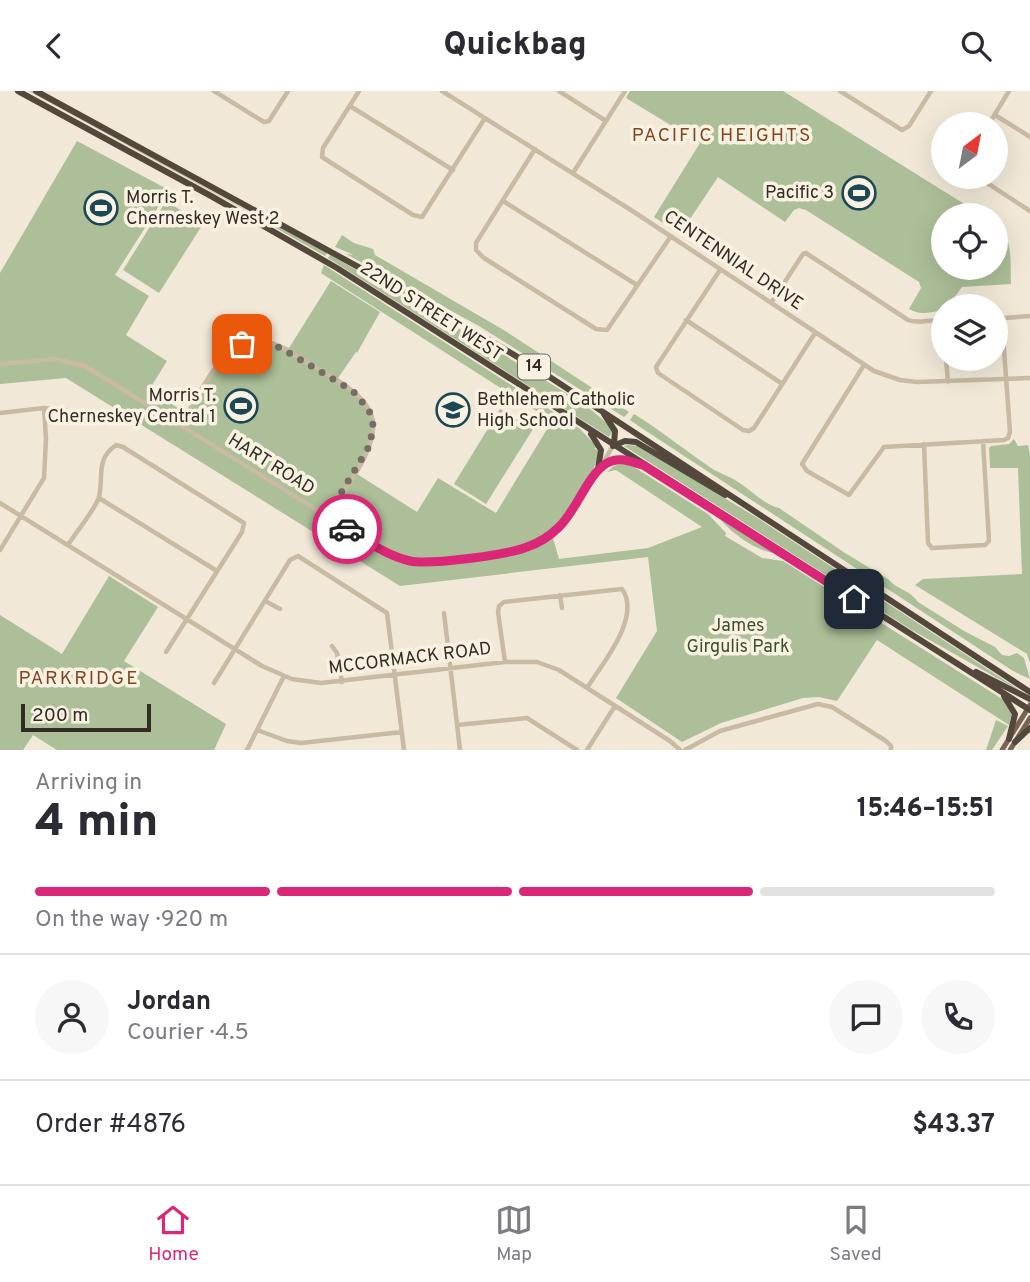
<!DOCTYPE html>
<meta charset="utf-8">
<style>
body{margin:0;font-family:Overpass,sans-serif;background:#f7f7f7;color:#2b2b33;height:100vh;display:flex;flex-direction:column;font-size:26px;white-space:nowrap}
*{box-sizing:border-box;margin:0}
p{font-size:23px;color:#7c7c81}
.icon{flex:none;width:38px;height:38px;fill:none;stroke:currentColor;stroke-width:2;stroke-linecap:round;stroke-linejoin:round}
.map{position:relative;height:659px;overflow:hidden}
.panel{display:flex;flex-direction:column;background:#fff;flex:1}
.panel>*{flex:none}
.needle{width:46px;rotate:32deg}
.controls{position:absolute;left:931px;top:21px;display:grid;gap:14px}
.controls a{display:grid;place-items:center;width:77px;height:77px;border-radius:50%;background:#fff;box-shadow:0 7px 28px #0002;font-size:35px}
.scale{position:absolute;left:21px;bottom:18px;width:130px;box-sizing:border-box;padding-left:7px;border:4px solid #332c25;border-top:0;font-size:19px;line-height:24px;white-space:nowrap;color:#332c25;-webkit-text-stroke:5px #f9f2e3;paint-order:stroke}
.pin{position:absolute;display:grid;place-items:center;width:60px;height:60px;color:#fff;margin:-30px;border-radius:14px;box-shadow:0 4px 10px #0006}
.courier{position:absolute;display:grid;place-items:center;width:70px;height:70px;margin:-35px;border:5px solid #db2777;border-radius:50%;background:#fff;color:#222;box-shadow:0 2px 9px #0007}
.head em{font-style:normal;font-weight:800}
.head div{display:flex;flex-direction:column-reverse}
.head{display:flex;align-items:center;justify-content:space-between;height:119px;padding:0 35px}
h1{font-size:46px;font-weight:800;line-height:52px}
.bar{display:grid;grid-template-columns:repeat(4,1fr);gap:10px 7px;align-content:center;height:84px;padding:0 35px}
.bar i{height:9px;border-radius:5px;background:#e1e1e2}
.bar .current{background:#db2777}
.bar p{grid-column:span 4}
.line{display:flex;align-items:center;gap:18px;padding:0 35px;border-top:2px solid #e1e1e2}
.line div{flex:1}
.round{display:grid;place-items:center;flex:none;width:74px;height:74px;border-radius:37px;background:#f7f7f7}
header{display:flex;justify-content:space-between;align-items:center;height:91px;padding:0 35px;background:#fff;font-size:32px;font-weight:800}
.menu{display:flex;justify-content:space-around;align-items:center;height:98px;border-top:2px solid #e1e1e2;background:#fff;font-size:19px;color:#7c7c81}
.menu a{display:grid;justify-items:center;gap:4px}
.menu .current{color:#db2777}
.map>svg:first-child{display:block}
.green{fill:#acbf98}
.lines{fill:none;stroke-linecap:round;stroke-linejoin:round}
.minor{stroke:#c8baa3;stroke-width:4.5}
.major{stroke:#766556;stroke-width:5}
.highway{stroke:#54473c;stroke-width:6}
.done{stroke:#766e63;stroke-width:7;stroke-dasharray:0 12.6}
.route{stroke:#db2777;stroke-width:9}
.labels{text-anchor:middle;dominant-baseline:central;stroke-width:7;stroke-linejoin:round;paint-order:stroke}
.shield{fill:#f9f2e3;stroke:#6e675e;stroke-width:2}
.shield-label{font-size:16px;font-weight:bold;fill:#332c25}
.poi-label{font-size:18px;fill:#332c25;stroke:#f9f2e3;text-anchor:end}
.street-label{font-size:18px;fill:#332c25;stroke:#f9f2e3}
.park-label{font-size:18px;fill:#3d5129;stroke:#f9f2e3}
.neighbourhood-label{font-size:19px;letter-spacing:2px;fill:#82451f;stroke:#f9f2e3}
</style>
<header><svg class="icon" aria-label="back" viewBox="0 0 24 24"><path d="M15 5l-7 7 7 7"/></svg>Quickbag<svg class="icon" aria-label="search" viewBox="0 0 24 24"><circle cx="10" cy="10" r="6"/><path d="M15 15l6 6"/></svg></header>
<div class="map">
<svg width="1030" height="659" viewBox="0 0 1030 659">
<rect width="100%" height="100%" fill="#f1e8d7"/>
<path class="green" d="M29,0H31L248,120H247Z
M630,0H783L982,124H943V177H996V133C1014,145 1010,174 1011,193L962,196L948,215H943V219C931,221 920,225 909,218L921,197L919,191L806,119L799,117L794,119L785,131L718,86L680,143L654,126L700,52L626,7Z
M77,50L169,99L115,184L149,205L126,244L167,270L149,299L186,322C212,279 229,228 289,257L331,190L380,221L357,262L356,261L338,287C385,318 383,338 357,383L417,421L438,387L496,422L552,330L321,182L324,174L580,338L597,356L594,357L598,360C597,383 567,424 551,440L559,468L648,457L702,436L616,379L607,381L614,375L626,371L708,423L726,442L725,445L762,467L783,470L1007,611L1012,621L1009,634L877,549L837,610L819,606L803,607L721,632L682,651L616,607L657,540L648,466L400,495L66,287L0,293V182Z
M166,110L203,133L159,202L123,179Z
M250,120L327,162L325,165L248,121Z
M342,144L354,152L373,158L375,164L507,241L629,321L624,326L479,235L346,163L354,164L335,156Z
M330,164C400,204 471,243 540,286C565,302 593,316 613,339L609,346L353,183L328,167Z
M500,318L533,338L486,413L454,393Z
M634,323C662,340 687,361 714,379C722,383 731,386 738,391C752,400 764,413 779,417L845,462L888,488C896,498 910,499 918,511L964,540L995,556L1002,564L1009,565L1017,562L1024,567L1030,588L1013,580L643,338L630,329Z
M1014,348L1018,355L1028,354L1030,364V572L1027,563L915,494L923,488L1022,483L1018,377H990L989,357L991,355L1009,353Z
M628,354L638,355L756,426L1024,602L910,538L624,355Z
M720,428L774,462C754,459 732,442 720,428Z
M109,485L158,516L124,570L226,633L214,659H57L33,644L23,659H0V524L62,563Z
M996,629L1008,635L992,659H986Z"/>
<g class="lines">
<path class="minor" d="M214,0L264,31L269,30L288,0
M359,0L323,57L322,66L413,124L422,126L485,27
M442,0L634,121L874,280L900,289L917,291L1030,287
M559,0L606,30
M840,0L902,39L909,35L931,0
M350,15L453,79
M995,24L1030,46
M989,33L1009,0
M535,58L476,152V159L484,167L596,238L607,239L671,145
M573,82L625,0
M978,86L1030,120
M503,110L637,194
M720,179L656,276L658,282L743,339L749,340L754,337L815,242
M771,212L803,163L806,162L908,229C920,234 932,226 943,231
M686,229L781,292
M946,268L948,291
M0,273L55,268L85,275L380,458C406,473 429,471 458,467C478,465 498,465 517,460C567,447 588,395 613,355
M864,274L802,373L807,380L849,404L884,356L1004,349L1008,347L1010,341L1002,231L1004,227L1030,225
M44,317L65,319
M0,322L44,317L46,348L44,387L0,459
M181,334C194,312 215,268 237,256C246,250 257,249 268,251C283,255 349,295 360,307C367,314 373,325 373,335C374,362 342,403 327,425
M924,353L928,452L932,457L985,454L989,450L983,350
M99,407L217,480
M0,412L262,575L292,588L321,592L505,571H537L559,579L670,650L680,659
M68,454C76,441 95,419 99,406C104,385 95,369 116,354L123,356L244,432L242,441L166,561
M560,504L562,517
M265,510L280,518
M444,522L460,659
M332,555L337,562L342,591
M505,571L498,521L499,515L504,511L622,498C642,526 602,573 587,597
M214,592L290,469L298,465L387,522L404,659
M457,634L527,627L577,659
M257,639L287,650L301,652L402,641
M247,659L284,585
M587,659L615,615
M685,659L720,640L818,613L832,616L886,650L891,655V659"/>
<path class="major" d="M1002,659L1030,614
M1010,659L1030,627"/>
<path class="highway" d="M18,0L211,105L337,177L1030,619
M36,0L461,232L536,277L1030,601
M604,323L615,340L614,353
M591,343L601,359L598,378
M613,355L625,350L636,351L725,404
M598,378L617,368L635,372
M976,581L1030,608
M1004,605L1015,623L1009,648
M1015,651L1030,637"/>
</g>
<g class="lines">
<path class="done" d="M242,253L258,250L281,257L353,300L369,319L373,334L370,354L327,425L347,438"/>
<path class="route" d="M347,438C367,450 387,465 410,470C430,474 507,464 527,456C539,452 550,445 559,436C577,419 587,384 607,372C619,365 631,371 643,374L854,508"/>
</g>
<defs>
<symbol id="stadium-ring" viewBox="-11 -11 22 22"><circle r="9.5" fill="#f9f2e3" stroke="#1b4854" stroke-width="1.5"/><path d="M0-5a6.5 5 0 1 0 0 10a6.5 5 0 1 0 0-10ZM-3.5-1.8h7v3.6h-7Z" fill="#1b4854"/></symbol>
<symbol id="school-ring" viewBox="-11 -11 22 22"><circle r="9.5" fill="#f9f2e3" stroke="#1b4854" stroke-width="1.5"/><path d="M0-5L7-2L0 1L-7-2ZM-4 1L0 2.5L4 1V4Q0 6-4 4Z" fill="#1b4854"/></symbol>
</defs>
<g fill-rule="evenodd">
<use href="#stadium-ring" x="840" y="83" width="38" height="38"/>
<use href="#stadium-ring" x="82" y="98" width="38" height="38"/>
<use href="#stadium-ring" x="222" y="296" width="38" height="38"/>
<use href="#school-ring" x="434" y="300" width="38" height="38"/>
</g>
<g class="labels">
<rect class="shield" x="518" y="263.5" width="32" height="25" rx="5"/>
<g class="shield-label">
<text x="534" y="276">14</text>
</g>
<g class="poi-label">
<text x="834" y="102">Pacific 3</text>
<text x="126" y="107" text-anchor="start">Morris T.<tspan x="126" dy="21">Cherneskey West 2</tspan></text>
<text x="216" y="305">Morris T.<tspan x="216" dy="21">Cherneskey Central 1</tspan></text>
<text x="477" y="309" text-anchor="start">Bethlehem Catholic<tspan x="477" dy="21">High School</tspan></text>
</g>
<g class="street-label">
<text transform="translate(733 170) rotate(34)">CENTENNIAL DRIVE</text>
<text transform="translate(431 221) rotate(33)">22ND STREET WEST</text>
<text transform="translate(271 374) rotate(32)">HART ROAD</text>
<text transform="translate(410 568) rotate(-7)">MCCORMACK ROAD</text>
</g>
<g class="park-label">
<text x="738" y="535">James<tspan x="738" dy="21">Girgulis Park</tspan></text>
</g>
<g class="neighbourhood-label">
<text x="722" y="45">PACIFIC HEIGHTS</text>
<text x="79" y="588">PARKRIDGE</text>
</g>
</g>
</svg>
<div class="controls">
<a><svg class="needle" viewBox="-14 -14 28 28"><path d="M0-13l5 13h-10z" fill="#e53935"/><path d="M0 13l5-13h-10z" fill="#7c7c81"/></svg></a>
<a><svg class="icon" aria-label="locate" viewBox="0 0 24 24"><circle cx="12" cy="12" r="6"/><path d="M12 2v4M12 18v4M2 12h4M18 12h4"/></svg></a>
<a><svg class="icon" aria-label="layers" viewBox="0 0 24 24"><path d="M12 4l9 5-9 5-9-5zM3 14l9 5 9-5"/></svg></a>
</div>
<div class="scale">200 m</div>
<div class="pin" style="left:242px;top:253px;background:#ea580c"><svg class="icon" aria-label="bag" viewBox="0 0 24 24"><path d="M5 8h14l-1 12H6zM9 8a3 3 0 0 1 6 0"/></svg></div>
<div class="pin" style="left:854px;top:508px;background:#1f2937"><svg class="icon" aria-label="home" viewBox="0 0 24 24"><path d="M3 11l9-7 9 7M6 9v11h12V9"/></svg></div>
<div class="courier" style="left:347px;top:438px"><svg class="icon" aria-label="car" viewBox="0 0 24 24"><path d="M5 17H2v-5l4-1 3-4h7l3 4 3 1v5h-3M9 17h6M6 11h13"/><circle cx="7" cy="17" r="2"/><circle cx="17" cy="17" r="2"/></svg></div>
</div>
<section class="panel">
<div class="head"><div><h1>4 min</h1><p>Arriving in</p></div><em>15:46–15:51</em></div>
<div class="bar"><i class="current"></i><i class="current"></i><i class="current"></i><i></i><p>On the way · 920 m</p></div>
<div class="line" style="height:126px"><a class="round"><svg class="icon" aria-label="person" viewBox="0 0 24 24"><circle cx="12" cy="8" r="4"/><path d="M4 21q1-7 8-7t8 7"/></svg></a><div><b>Jordan</b><p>Courier · 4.5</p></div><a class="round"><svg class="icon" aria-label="chat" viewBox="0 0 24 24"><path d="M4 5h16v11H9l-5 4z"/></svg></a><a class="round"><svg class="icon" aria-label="phone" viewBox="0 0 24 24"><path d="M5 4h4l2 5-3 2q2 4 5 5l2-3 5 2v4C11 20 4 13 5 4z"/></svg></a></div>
<div class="line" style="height:91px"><div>Order #4876</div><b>$43.37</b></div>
</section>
<nav class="menu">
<a class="current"><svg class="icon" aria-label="home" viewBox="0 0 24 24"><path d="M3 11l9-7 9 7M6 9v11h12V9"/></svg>Home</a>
<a><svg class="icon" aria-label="map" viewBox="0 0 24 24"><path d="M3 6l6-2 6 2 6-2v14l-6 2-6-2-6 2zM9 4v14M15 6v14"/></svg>Map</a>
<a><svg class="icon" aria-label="saved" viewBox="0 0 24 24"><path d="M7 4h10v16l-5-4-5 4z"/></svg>Saved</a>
</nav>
